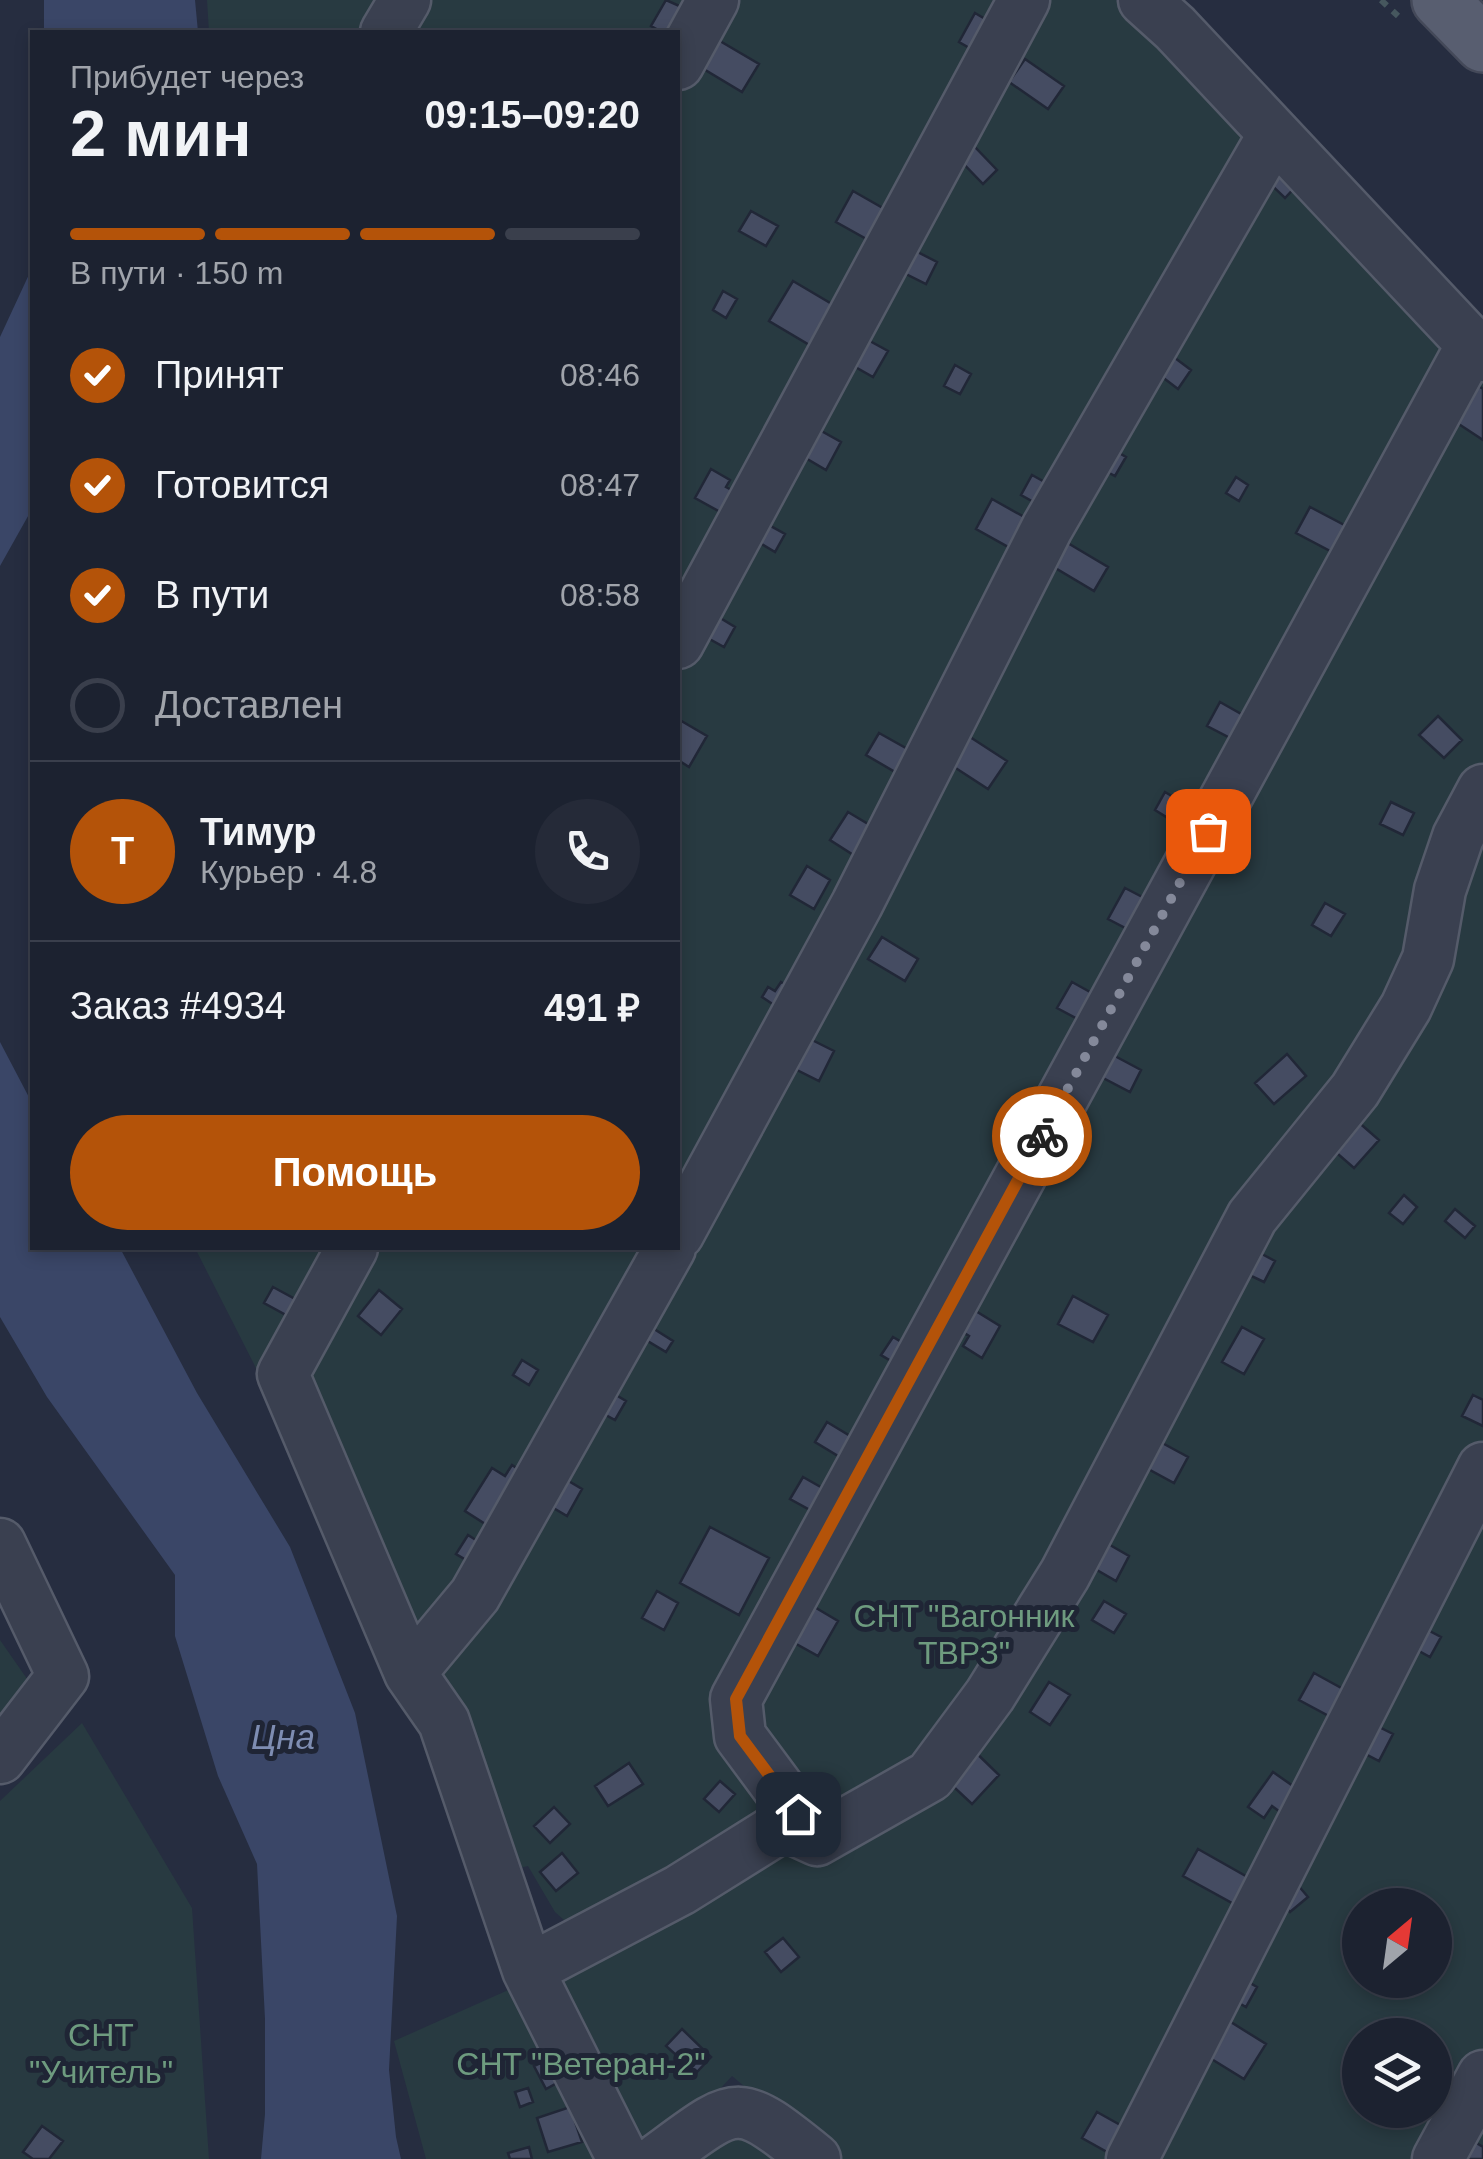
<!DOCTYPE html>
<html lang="ru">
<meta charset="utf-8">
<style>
body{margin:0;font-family:Helvetica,sans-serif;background:#252a38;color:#f1f3f6;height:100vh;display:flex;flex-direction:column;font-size:38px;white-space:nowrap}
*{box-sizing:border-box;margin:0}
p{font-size:32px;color:#a0a4ab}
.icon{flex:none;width:55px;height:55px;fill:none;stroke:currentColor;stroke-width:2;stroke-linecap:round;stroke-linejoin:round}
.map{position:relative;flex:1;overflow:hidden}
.details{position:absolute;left:30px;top:30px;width:650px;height:1220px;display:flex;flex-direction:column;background:#1c2230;border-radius:0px;box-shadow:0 5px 15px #0003,0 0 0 2px #3a3f4c}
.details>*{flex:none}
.needle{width:65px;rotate:29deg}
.fabs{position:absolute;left:1342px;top:1888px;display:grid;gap:20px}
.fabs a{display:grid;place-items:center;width:110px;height:110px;border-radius:50%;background:#1c2230;box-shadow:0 5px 15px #0003,0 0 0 2px #3a3f4c;font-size:50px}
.pin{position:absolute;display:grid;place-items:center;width:85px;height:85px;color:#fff;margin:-42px;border-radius:20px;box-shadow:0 5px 15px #0006}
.courier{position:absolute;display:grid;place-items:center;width:100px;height:100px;margin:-50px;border:8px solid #b45309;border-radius:50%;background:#fff;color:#222;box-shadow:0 2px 12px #0007}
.overview em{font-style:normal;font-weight:700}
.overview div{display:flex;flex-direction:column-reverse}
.overview{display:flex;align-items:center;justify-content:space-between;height:170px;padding:0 40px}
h1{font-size:65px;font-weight:700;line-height:75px}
.bar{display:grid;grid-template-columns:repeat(4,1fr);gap:15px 10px;align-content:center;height:120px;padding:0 40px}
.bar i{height:12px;border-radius:8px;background:#3a3f4c}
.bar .current{background:#b45309}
.bar p{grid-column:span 4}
.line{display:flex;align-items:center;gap:25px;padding:0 40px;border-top:2px solid #3a3f4c}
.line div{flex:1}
.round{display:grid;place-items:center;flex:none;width:105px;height:105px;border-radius:52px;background:#252a38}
ol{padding:0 40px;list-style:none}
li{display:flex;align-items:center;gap:30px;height:110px}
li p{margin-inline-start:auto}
li .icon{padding:10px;border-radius:50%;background:#b45309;color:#fff;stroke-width:4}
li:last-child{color:#a0a4ab}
li i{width:55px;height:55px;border:5px solid #3a3f4c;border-radius:50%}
.primary-button{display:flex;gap:20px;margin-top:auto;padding:20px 40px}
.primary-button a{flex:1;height:115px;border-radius:60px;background:#b45309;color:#fff;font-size:40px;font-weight:700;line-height:115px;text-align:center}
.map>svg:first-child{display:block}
.green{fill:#283a41;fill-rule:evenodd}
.water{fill:#3a4667}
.building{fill:#454c62;stroke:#212737;stroke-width:2.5}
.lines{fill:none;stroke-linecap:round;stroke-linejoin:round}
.minor-casing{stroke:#555b6a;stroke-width:55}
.major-casing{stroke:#444959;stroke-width:60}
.path{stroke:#46575e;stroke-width:6;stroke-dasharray:8 8;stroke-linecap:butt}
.minor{stroke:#3a4050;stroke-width:50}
.major{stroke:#585e70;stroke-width:55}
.done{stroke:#84899a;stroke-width:10;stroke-dasharray:0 18}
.route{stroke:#b45309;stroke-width:12}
.labels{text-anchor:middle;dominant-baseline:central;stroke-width:10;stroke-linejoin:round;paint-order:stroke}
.park-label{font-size:32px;fill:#6e9b7f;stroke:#1f2535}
.water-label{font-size:35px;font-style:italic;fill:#7e8db2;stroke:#1f2535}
</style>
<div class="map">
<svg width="1483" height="2159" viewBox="0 0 1483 2159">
<rect width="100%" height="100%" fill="#262d40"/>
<path class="green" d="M207,0H1116L1483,381V2159H831L732,2076L720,2089L800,2159H426L394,2041L598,1950L555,1912L528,1866L511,1870L195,1248H678V32H209ZM1360,1905H1435V1980H1360ZM1360,2035H1435V2110H1360Z
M0,1640L39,1696L0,1742Z
M82,1723L192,1908L209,2159H0V1801Z"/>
<path class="water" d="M44,0H195L198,32H44Z
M32,268V509L0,566V337Z
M0,1042L32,1103V1248H120L197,1393L290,1547L355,1713L397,1916L389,2070L396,2137L401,2159H261L265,2114V2019L257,1864L218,1776L175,1636V1575L47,1397L0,1317Z"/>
<path class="building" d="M666,0L693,12L678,32H662L651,26Z
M975,13L997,26L980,54L959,42Z
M708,34L759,64L742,92L692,62Z
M1025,59L1064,86L1048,109L1009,82Z
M972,144L997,170L983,184L958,158Z
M1275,161L1299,183L1285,198L1261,175Z
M853,191L895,215L879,246L836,222Z
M751,211L778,226L766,246L739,231Z
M902,244L937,262L926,284L890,266Z
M793,281L847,313L823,353L769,321Z
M723,291L737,299L726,318L713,310Z
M857,334L888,351L873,377L843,360Z
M1171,355L1191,370L1178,389L1157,373Z
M955,365L971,374L960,394L944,386Z
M1468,379L1483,389V440L1445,415Z
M807,423L841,442L826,470L792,450Z
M1105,445L1126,457L1115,476L1094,465Z
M711,469L730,480L726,487L743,496L731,518L695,498Z
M1032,475L1059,490L1048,510L1021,495Z
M1236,477L1248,485L1239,501L1226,493Z
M992,499L1042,527L1026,557L976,529Z
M1310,507L1348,527L1334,553L1296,533Z
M758,519L785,534L775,552L748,536Z
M1066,542L1108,567L1094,591L1052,566Z
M707,610L735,627L724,647L695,631Z
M1220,702L1250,719L1238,742L1207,726Z
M1438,716L1462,740L1444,758L1419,735Z
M678,719L707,736L689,767L678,760Z
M879,733L920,756L907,779L866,755Z
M970,737L1007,761L988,789L951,765Z
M1165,792L1195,810L1184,828L1155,810Z
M1391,802L1414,813L1403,835L1380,824Z
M848,812L873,827L855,856L830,840Z
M807,866L830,880L814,909L790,895Z
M1125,888L1150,901L1133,932L1108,919Z
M1325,903L1345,914L1331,936L1312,925Z
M882,937L918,959L905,981L868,959Z
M781,982L795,991L783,1011L762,997L768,987L775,991Z
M1072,982L1099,997L1085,1023L1057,1008Z
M798,1033L834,1051L819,1081L783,1063Z
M1096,1046L1141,1070L1130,1092L1084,1068Z
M1287,1054L1306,1076L1274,1104L1255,1083Z
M1356,1120L1379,1140L1354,1168L1331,1148Z
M1404,1195L1417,1207L1403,1224L1389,1213Z
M1455,1209L1475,1226L1465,1238L1445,1221Z
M1258,1252L1275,1261L1264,1282L1247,1274Z
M273,1287L295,1299L286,1315L264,1303Z
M379,1290L402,1309L381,1335L358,1316Z
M1073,1296L1108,1315L1093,1342L1058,1324Z
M966,1305L1000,1326L982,1358L963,1346L969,1336L953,1326Z
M643,1322L673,1341L666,1352L636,1334Z
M1242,1327L1264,1339L1244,1374L1222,1362Z
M893,1337L915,1350L903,1368L881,1355Z
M522,1360L538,1370L529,1385L513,1375Z
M604,1388L626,1401L615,1420L593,1408Z
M1473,1395L1483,1400V1426L1462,1416Z
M827,1422L860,1442L848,1462L815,1442Z
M1153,1438L1188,1457L1174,1483L1139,1464Z
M512,1465L527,1475L493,1529L465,1511L492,1468L505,1476Z
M560,1476L582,1489L567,1516L545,1503Z
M803,1477L833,1494L821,1516L790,1499Z
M710,1527L769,1558L739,1615L680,1583Z
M468,1535L490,1549L478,1567L456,1554Z
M1103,1541L1129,1556L1116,1581L1090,1566Z
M657,1591L678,1603L664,1630L642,1618Z
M1104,1601L1126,1614L1114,1633L1092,1620Z
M811,1605L838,1621L818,1656L791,1641Z
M1418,1625L1441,1637L1430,1657L1408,1645Z
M1314,1673L1354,1695L1340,1722L1299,1700Z
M1049,1682L1070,1695L1050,1725L1030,1712Z
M1375,1725L1393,1734L1379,1761L1356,1749Z
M967,1744L999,1775L972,1804L939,1773Z
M629,1763L643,1784L608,1806L595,1786Z
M1273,1772L1303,1793L1287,1817L1272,1806L1264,1818L1248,1807Z
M720,1781L735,1794L719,1812L704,1799Z
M554,1807L570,1824L550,1843L534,1826Z
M1198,1849L1258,1883L1243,1909L1183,1876Z
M562,1853L578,1873L556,1891L540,1872Z
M1291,1877L1308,1897L1290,1912L1274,1892Z
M783,1938L799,1957L781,1972L765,1952Z
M1234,1974L1257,1987L1246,2007L1223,1994Z
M1218,2014L1266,2044L1244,2079L1205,2055Z
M682,2029L711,2057L696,2073L666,2046Z
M555,2056L566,2078L546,2089L534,2066Z
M1435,2083L1457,2094L1443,2121L1422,2110H1435Z
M528,2088L533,2102L520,2107L515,2092Z
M570,2107L582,2142L548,2152L537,2118Z
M1097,2112L1131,2131L1116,2157L1082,2138Z
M42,2126L63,2141L49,2159H33L23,2152Z
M1468,2138L1483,2147V2159H1455Z
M529,2147L532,2159H510L508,2153Z"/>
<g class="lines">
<defs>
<path id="minor" d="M1144,0L1175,28L1483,356
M386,32L405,0
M678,64L713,0
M678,643L1024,0
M678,1234L857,904L1047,528L1274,134
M352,1248L283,1374L410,1673
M0,1544L63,1676L0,1758
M817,1840L740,1736L736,1699L1472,345
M528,1970L680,1890L784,1825L817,1840L930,1776L990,1695L1065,1574L1252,1217L1355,1090L1406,1007L1428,959L1440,890L1458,837L1483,790
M623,2159L528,1970L444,1722L410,1673L475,1595L670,1248
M658,2159C738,2100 736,2095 815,2159
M1132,2159L1483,1468
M1438,2159L1483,2076"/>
<path id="major" d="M1440,0L1483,44"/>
</defs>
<use href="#minor" class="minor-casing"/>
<use href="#major" class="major-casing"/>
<path class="path" d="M1381,0L1398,16"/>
<use href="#minor" class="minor"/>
<use href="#major" class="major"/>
</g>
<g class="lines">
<path class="done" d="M1042,1136L1208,831"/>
<path class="route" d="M798,1814L740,1736L736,1699L1042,1136"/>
</g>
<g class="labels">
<g class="park-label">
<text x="964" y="1616">СНТ "Вагонник<tspan x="964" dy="37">ТВРЗ"</tspan></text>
<text x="101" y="2035">СНТ<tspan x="101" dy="37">"Учитель"</tspan></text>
<text x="581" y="2064">СНТ "Ветеран-2"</text>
</g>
<g class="water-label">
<text x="283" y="1736">Цна</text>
</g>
</g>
</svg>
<div class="fabs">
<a><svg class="needle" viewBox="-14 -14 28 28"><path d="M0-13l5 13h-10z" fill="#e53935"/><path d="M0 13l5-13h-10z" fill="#a0a4ab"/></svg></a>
<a><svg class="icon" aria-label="layers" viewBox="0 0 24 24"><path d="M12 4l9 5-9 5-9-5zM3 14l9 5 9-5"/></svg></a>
</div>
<div class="pin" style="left:1208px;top:831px;background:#ea580c"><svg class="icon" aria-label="bag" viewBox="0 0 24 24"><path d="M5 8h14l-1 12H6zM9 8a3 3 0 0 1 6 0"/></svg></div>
<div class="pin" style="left:798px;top:1814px;background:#1f2937"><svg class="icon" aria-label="home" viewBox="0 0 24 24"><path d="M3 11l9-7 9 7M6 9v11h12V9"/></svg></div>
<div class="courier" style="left:1042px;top:1136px"><svg class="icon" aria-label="bike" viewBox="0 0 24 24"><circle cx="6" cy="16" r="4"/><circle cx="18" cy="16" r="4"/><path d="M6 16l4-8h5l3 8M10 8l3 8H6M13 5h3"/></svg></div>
<section class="details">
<div class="overview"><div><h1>2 мин</h1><p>Прибудет через</p></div><em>09:15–09:20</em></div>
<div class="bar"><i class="current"></i><i class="current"></i><i class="current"></i><i></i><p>В пути · 150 m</p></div>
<ol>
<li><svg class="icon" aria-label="check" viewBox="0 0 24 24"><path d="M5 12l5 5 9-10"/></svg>Принят<p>08:46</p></li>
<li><svg class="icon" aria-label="check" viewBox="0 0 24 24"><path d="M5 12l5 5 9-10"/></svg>Готовится<p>08:47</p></li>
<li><svg class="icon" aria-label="check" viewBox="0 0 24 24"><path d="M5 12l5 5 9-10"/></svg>В пути<p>08:58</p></li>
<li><i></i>Доставлен</li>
</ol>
<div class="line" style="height:180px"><b class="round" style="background:#b45309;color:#fff">Т</b><div><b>Тимур</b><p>Курьер · 4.8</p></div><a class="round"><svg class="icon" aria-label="phone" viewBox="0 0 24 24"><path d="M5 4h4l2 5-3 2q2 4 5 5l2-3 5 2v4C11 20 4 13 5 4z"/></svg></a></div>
<div class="line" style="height:130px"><div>Заказ #4934</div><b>491 ₽</b></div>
<div class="primary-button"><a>Помощь</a></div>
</section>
</div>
